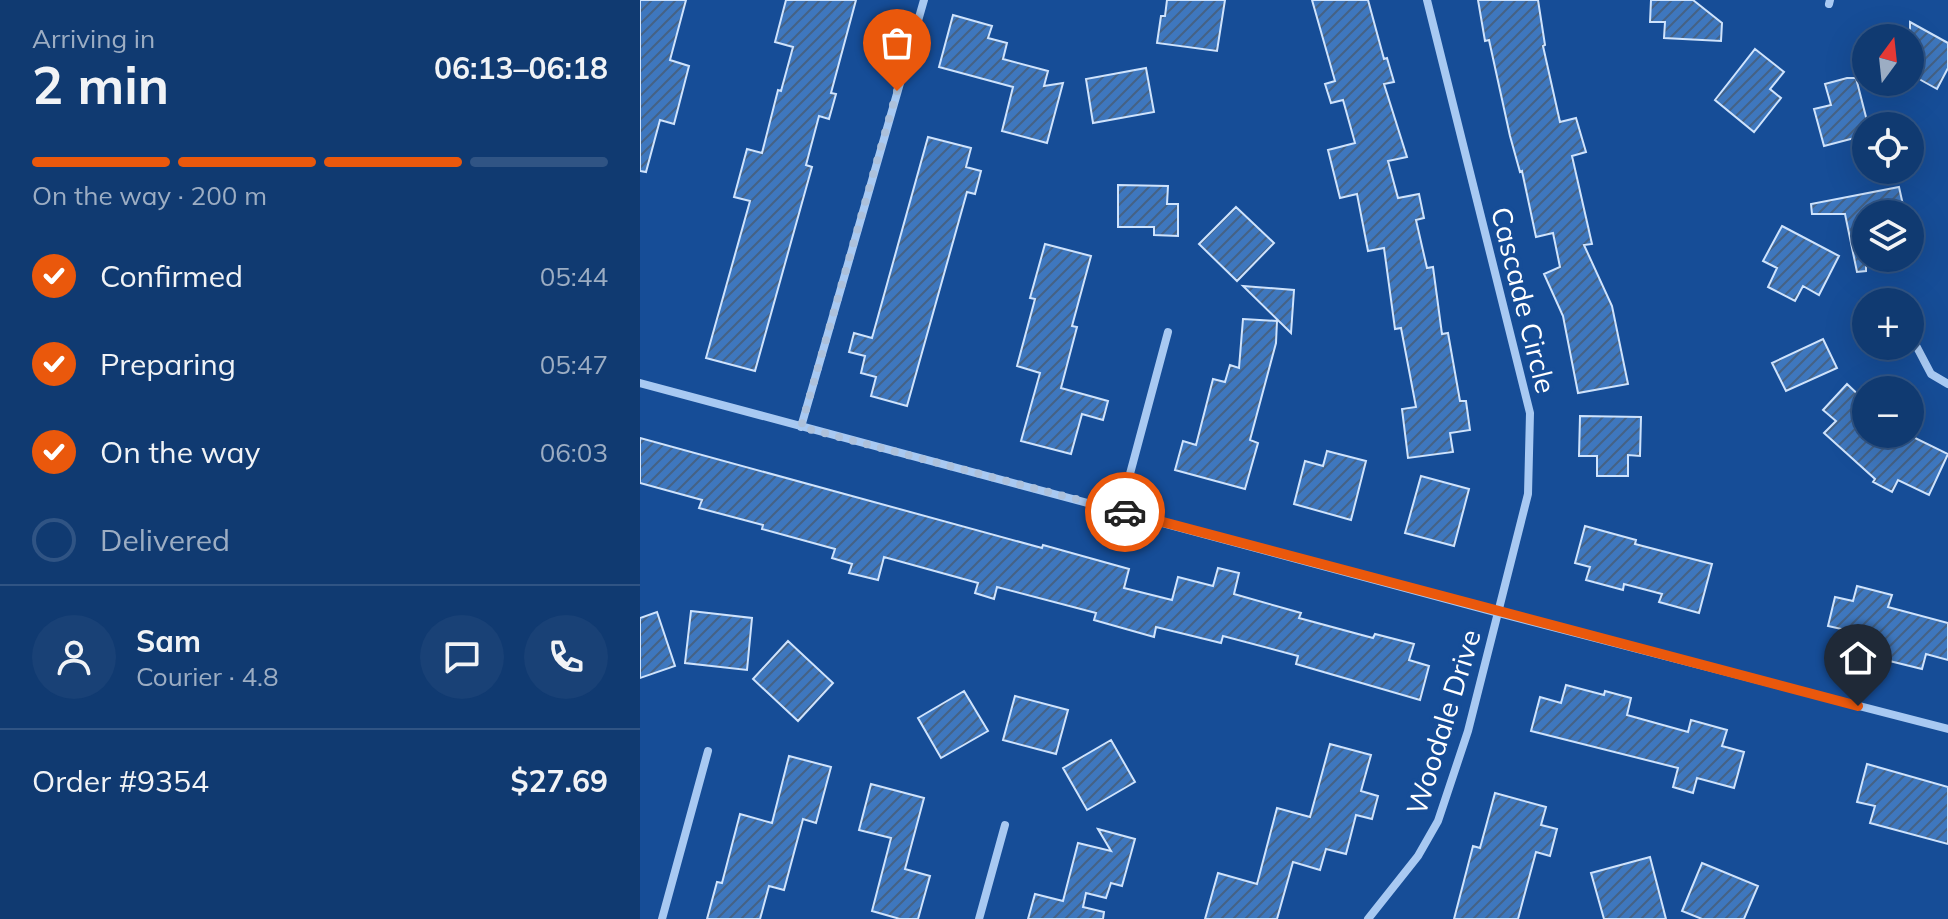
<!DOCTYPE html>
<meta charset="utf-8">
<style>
body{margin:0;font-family:Mulish,sans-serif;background:#194176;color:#f1f3f6;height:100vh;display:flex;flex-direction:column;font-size:30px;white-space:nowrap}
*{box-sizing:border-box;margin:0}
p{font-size:26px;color:#9cadc3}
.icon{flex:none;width:44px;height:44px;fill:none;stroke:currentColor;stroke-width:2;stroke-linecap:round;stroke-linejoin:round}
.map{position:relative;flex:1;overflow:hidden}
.sheet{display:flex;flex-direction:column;background:#103a71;width:640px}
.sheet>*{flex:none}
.needle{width:52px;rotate:15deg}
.buttons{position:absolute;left:1212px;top:24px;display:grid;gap:16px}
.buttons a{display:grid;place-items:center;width:72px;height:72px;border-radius:50%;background:#103a71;box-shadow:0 8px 32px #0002,0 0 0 2px #305484;font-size:40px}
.pin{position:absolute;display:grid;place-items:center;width:68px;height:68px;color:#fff;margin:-82px -34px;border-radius:50% 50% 50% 0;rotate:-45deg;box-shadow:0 0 8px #0007}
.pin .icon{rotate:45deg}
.courier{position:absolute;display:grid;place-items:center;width:80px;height:80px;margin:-40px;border:6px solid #ea580c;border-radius:50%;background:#fff;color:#222;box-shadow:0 2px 10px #0007}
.summary em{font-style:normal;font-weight:700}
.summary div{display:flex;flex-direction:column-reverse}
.summary{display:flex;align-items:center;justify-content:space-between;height:136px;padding:0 32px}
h1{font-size:52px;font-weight:700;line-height:60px}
.bar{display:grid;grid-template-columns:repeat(4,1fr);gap:12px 8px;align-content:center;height:96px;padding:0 32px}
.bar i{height:10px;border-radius:6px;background:#305484}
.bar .active{background:#ea580c}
.bar p{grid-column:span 4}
.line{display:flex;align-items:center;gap:20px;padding:0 32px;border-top:2px solid #305484}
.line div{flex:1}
.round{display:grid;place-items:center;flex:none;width:84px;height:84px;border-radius:42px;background:#194176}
ol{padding:0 32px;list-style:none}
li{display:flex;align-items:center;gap:24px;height:88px}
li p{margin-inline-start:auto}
li .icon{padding:8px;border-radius:50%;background:#ea580c;color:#fff;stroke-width:4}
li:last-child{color:#9cadc3}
li i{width:44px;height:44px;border:4px solid #305484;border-radius:50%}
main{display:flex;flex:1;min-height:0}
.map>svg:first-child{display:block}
.building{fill:url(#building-hatch);stroke:#cfe3fc;stroke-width:2}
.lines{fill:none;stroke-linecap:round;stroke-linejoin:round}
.minor{stroke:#a8c9f2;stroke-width:8}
.done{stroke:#adc1db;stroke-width:8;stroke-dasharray:0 14.4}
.route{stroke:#ea580c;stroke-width:10}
.labels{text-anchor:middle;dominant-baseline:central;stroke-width:8;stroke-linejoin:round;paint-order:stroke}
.street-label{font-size:28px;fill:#fff;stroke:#164d97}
</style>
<main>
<section class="sheet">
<div class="summary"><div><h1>2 min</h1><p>Arriving in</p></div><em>06:13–06:18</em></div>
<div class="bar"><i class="active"></i><i class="active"></i><i class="active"></i><i></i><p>On the way · 200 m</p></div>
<ol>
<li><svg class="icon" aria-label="check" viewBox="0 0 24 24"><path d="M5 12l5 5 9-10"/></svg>Confirmed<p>05:44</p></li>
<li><svg class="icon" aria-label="check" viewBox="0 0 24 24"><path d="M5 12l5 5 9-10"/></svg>Preparing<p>05:47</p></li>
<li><svg class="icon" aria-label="check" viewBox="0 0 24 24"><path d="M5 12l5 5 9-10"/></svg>On the way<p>06:03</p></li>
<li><i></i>Delivered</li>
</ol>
<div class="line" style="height:144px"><a class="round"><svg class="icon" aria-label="person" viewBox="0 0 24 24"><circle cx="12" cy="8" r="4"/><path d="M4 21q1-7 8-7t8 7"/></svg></a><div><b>Sam</b><p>Courier · 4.8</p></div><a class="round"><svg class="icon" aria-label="chat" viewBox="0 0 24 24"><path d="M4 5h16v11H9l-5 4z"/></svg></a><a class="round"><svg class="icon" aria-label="phone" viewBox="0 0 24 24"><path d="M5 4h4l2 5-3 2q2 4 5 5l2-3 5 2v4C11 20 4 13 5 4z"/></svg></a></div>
<div class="line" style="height:104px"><div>Order #9354</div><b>$27.69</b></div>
</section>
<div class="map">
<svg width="1308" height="919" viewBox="0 0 1308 919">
<defs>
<pattern id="building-hatch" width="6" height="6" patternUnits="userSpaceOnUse" patternTransform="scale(2)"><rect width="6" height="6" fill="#3e77be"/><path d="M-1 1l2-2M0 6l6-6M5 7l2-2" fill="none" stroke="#456285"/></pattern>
</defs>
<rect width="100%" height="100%" fill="#164d97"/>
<path class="building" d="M0,0H46L30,60L49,66L34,124L20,120L6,172L0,171Z
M146,0H216L191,93L196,94L189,119L179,116L166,165L172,167L115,371L66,358L110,201L94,197L107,149L122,153L138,90L141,91L153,47L135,42Z
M527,0H585L577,51L517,43L521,16H525Z
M672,0H728L744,59L747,58L754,82L744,84L767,157L748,161L758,198L779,194L784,218L776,220L787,268L793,267L802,334L808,333L820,401H826L830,430L810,433L813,452L768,458L762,409L776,407L761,328L755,329L744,248L728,251L717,194L700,198L688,150L715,143L703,100L691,103L685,84L695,81Z
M838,0H898L905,45L903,46L920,122L936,118L946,152L932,156L952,244L944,245L972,306L988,384L938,393L923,316L904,274L920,267L913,233L896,237L882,171L880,172L870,136L849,40L845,41Z
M1011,0H1053L1082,23L1081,41L1024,38L1025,22H1010Z
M313,15L352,26L348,38L367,43L363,59L408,71L404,86L423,83L407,143L362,131L373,87L299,67Z
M1270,22L1308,43V68L1297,89L1270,74Z
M1115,49L1144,72L1130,89L1141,98L1114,132L1075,100Z
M506,68L514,112L453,123L446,79Z
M1207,78H1216L1226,117V135L1184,146L1174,109L1191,105L1185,84Z
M288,137L331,148L326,167L341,171L335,194L327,192L267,406L231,396L236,377L221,373L225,356L209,352L214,333L232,338Z
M478,185L528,186L527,204H538V236L514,235V227H478Z
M1259,187L1265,214H1226V271L1217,272L1205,214H1172L1171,204Z
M596,207L634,243L597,281L559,244Z
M1142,226L1199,256L1179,295L1163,286L1155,301L1128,287L1137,268L1123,261Z
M405,244L451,256L432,326L437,327L421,388L468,401L463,420L442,414L431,454L381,441L400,373L377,366L395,299L390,298Z
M603,286L654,290L651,333Z
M603,319L637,321L636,343L610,440L618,443L605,489L535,470L543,441L556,445L573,379L585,382L590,365L599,368Z
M1183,339L1197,368L1146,391L1132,363Z
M1207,384L1226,402V434H1267L1308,454L1289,495L1258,480L1252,492L1233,482L1235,479L1184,433L1196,421L1183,410Z
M940,416L1001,417L1000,456L988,455V476H957V456H939Z
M0,438L402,548L403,545L489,569L484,588L532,600L538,577L573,586L578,568L599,573L594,594L661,613L659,618L733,638L735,634L774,644L769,660L789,666L780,700L656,664L658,656L583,636L581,643L516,627L514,637L454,620L456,613L357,587L354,599L335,593L338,583L244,557L238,580L209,573L212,564L192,558L195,549L122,529L123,525L59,508L62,500L0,483Z
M687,451L726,461L711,520L654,504L665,461L683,466Z
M781,476L829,489L814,546L765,533Z
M945,526L996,540L995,544L1072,564L1059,613L1019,602L1022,594L984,584L983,590L946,580L950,567L935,563Z
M1217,586L1252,595L1248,607L1308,623V660L1286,654L1282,669L1201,649L1206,630L1188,626L1195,597L1213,601Z
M51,611L112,618L107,670L45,663Z
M17,612L35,666L0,678V618Z
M148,641L193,683L158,721L113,679Z
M926,685L964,695L965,691L991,698L987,715L1048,732L1051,720L1087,730L1082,746L1104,752L1094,788L1057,778L1053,793L1033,787L1038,768L891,731L900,697L921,703Z
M324,691L348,731L301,758L278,718Z
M375,696L428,710L416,754L363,740Z
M471,740L495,782L447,810L423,768Z
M690,744L731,755L721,791L738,796L732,819L716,815L706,854L686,849L680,870L653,862L637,919H565L578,873L617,884L637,808L670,817Z
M149,756L191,767L176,823L163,819L144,890L129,886L120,919H67L77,882L82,883L100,814L132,823Z
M1227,764L1308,787V844L1230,823L1235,806L1217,802Z
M231,784L284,798L265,869L290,876L278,919H260L232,911L251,838L219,830Z
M855,793L906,807L901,825L917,829L910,856L896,852L878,919H814L833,846L840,848Z
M458,829L495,839L482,886L471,883L466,898L446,893L443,907L464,912L463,919H388L395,894L423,901L438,843L471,851Z
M1010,857L1026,919H964L951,873Z
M1062,863L1118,886L1104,919H1062L1042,911Z"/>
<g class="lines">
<path class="minor" d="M1189,4L1190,0
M1270,334L1291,374L1308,384
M0,383L858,613L1308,729
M161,427L284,0
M480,511L528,332
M22,919L68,751
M339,919L365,825
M728,919L778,856L798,821L828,731L888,494L890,413L787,0"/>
</g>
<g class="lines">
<path class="done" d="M257,91L161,427L485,512"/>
<path class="route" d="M485,512L1218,706"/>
</g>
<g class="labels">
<g class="street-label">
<text transform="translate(884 300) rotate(76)">Cascade Circle</text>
<text transform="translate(803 722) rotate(-73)">Woodale Drive</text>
</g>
</g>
</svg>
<div class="buttons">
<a><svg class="needle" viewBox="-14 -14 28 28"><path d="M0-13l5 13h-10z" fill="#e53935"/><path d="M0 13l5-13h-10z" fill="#9cadc3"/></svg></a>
<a><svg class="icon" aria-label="locate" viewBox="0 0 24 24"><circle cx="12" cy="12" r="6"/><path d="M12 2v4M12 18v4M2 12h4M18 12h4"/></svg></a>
<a><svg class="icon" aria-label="layers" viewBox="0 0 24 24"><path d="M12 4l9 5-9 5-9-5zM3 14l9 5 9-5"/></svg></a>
<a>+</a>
<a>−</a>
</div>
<div class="pin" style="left:257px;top:91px;background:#ea580c"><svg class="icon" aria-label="bag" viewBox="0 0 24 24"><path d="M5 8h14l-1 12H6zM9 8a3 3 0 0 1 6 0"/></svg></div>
<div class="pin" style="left:1218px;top:706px;background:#1f2937"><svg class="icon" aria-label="home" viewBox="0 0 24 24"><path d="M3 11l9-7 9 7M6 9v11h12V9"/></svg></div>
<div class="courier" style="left:485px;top:512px"><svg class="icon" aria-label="car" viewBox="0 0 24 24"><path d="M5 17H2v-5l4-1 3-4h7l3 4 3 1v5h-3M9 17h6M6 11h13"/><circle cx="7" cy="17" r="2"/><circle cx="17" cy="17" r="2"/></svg></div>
</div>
</main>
